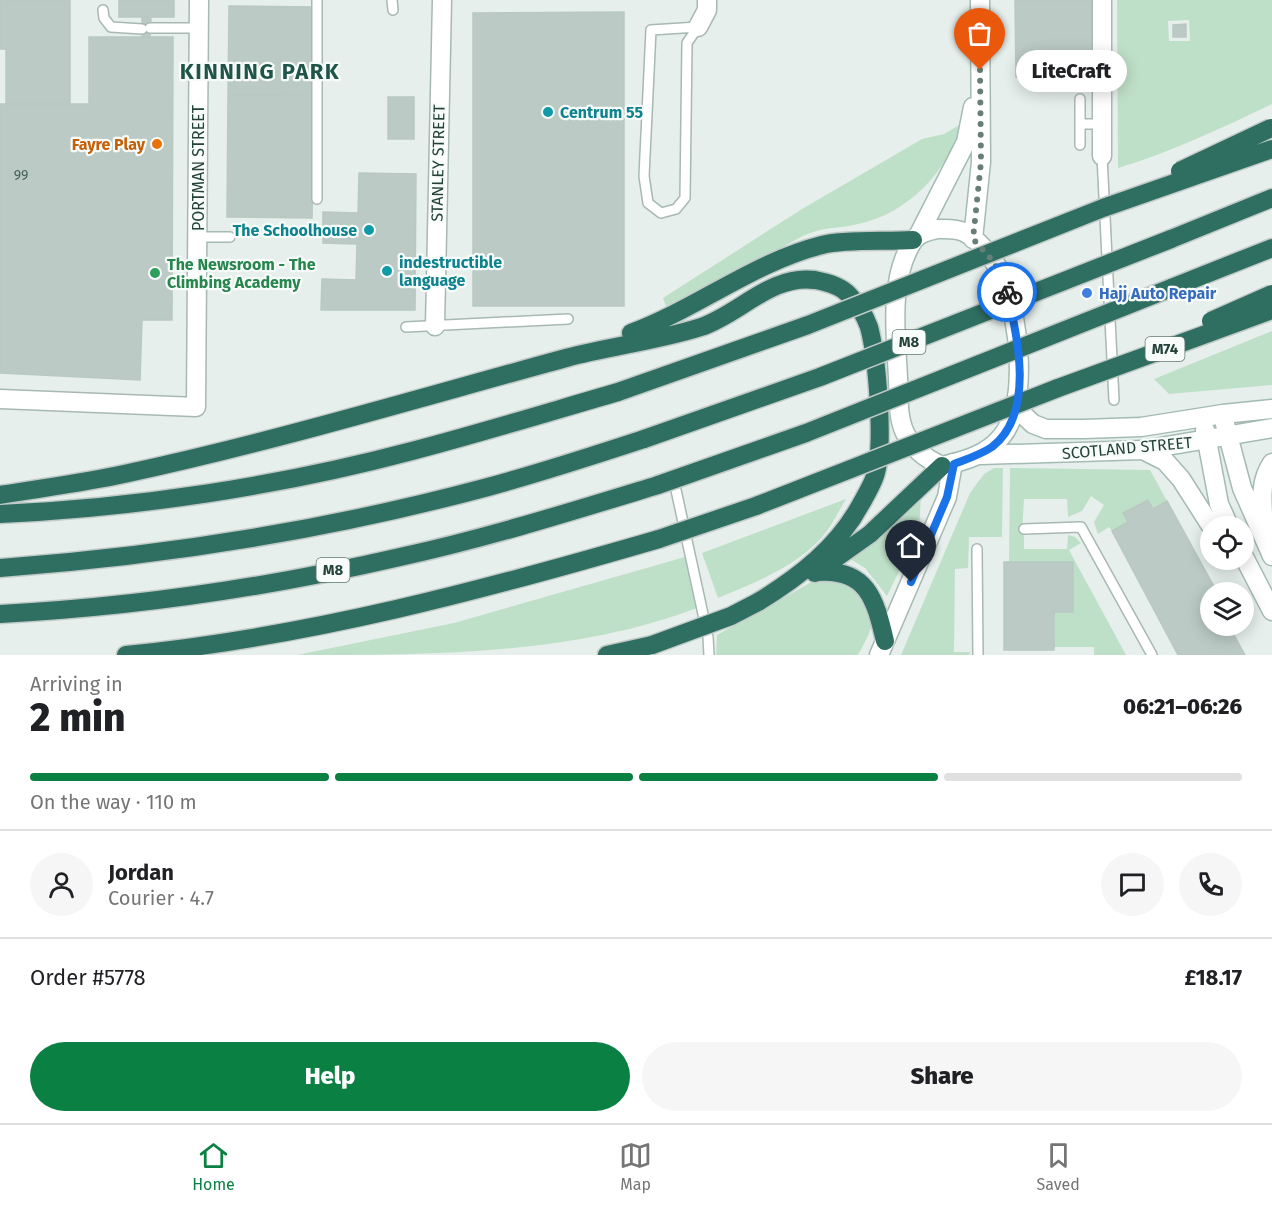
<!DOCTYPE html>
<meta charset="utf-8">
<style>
body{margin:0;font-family:"Fira Sans",sans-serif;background:#f6f6f6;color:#202124;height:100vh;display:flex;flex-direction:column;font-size:22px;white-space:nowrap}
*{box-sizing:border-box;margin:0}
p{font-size:20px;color:#757577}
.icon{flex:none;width:33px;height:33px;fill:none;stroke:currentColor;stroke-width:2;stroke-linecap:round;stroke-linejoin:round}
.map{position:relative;height:655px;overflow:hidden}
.side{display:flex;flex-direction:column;background:#fff;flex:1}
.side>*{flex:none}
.controls{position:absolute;left:1200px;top:516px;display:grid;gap:12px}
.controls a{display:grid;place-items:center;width:54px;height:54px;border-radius:50%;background:#fff;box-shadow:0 3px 15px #0003;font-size:30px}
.pin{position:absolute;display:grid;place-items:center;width:51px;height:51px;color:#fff;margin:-62px -26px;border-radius:50% 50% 50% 0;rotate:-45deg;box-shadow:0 0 6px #0007}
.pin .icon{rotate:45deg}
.courier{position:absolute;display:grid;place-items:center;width:60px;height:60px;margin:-30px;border:4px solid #1a73e8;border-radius:50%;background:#fff;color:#222;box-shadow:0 2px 8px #0007}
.bubble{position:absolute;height:42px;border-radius:21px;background:#fff;box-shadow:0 3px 15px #0003;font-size:20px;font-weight:800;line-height:42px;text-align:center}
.summary em{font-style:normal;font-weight:800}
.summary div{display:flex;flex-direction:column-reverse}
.summary{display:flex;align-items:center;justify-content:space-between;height:102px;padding:0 30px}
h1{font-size:39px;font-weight:800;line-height:45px}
.bar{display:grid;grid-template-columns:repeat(4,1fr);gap:9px 6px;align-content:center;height:72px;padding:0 30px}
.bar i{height:8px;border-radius:4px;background:#e0e0e0}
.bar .active{background:#0b8043}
.bar p{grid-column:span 4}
.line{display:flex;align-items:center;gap:15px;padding:0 30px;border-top:2px solid #e0e0e0}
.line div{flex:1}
.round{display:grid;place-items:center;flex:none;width:63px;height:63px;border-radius:32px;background:#f6f6f6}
.primary-button{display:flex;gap:12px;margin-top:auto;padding:12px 30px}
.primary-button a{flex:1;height:69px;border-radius:36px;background:#0b8043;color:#fff;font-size:24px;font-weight:800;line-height:69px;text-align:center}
.primary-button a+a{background:#f6f6f6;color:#202124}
.menu{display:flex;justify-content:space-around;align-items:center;height:84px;border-top:2px solid #e0e0e0;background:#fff;font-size:16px;color:#757577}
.menu a{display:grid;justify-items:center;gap:3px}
.menu .active{color:#0b8043}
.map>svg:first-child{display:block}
.green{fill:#bfe0c8;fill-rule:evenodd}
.building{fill:#bbcac4;stroke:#b8c9c2;stroke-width:1.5}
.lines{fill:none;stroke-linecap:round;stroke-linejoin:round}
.lane-casing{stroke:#a8b8b2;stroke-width:12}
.street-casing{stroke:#a8b8b2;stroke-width:21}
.secondary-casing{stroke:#a4bbb3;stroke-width:21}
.highway-casing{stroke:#c2cac8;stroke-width:21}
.lane{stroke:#fff;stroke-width:9}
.street{stroke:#fff;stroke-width:18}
.secondary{stroke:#fff;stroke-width:18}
.highway{stroke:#2f6f62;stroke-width:18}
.highway-bridge-casing{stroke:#c2cac8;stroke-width:21;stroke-linecap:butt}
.highway-bridge{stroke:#2f6f62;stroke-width:18}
.done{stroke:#687f78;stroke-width:6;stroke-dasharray:0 10.8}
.route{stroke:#1a73e8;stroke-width:8}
.culture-dot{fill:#0f9aa8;stroke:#f7fbf9;stroke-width:2}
.food-dot{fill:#e8710a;stroke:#f7fbf9;stroke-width:2}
.leisure-dot{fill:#2e9e5b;stroke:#f7fbf9;stroke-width:2}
.shop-dot{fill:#3f7fe0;stroke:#f7fbf9;stroke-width:2}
.labels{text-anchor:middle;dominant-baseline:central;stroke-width:4.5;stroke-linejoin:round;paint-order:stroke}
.number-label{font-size:14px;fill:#4a645c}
.shield{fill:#f7fbf9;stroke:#637a73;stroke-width:1.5}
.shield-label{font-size:15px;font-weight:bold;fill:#24423a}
.culture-label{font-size:16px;font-weight:bold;fill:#0d838f;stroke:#f7fbf9;text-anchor:start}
.food-label{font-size:16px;font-weight:bold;fill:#c56008;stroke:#f7fbf9;text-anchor:end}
.street-label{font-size:16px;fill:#24423a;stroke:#f7fbf9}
.leisure-label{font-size:16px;font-weight:bold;fill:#27864d;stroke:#f7fbf9;text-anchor:start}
.shop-label{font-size:16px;font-weight:bold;fill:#366cbe;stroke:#f7fbf9;text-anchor:start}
.district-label{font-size:22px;font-weight:bold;letter-spacing:1.5px;fill:#1f5548;stroke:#f7fbf9}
</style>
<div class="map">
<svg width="1272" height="655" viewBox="0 0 1272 655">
<rect width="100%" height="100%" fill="#e6efeb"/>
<path class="green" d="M1117,0H1272V104C1222,128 1171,152 1118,168ZM1189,20L1190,41H1169L1168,21Z
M961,124C948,172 907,214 858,224C843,228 827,227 813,232C793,239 775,253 756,263C727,279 697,293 666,306L663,298L802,209L922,139L944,134Z
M1272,331V385L1169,394L1154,379Z
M994,468H1003L1002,537H969L968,568L955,569L954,652H970L969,655H901L970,493L984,474Z
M1010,468L1150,470L1167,501L1153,509L1148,500L1123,513L1128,522L1112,531L1109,527L1098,534L1094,522L1104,505L1091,496L1082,511L1068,517L1067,499H1024L1022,534L1024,536V549H1067L1068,535L1075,537L1081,543L1069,550L1126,655H1094V647H1054L1009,563Z
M921,496L919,530L887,596L865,568L847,557Z
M846,499C840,509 834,521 827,531C801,565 756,582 718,598L702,553Z
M685,557L697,608C573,655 430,655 297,655L454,623Z
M817,579L848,581C876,613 880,616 858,655H716L717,635Z"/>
<path class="building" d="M0,0H70V104H6V49H0Z
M119,0H174V17H119Z
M1015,0H1091V77H1016Z
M229,6L315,7L314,96L228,95Z
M624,12V306H473V13Z
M142,17H151L150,37H142Z
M1186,24V37H1173V25Z
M89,37H173L172,320H142L140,380L0,373V104H89Z
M228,95L314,96L312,218L227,217Z
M388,97H414V139H388Z
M359,173L416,174L415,310H321L322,279L356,280L357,244L323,243V212L358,213Z
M1148,500L1153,509L1167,501L1217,592H1210V626H1229L1245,655H1178L1112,531L1128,522L1123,513Z
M1004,562H1073V612H1054V650H1004Z"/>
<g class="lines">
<defs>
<path id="lane" d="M392,0L393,10
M103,10L104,18L111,27L142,29
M698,27L687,43L685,198L676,209L661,213L648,203L644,176L651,30Z
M150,28H199
M1080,99V124H1102
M1080,124V145
M1102,156L1114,400
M317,199V0
M197,237H230
M406,327L568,319
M676,490L708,637L709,655
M1024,529L1081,527L1152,655
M977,549L978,655"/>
<path id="street" d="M698,27L707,10V0
M1102,156V0
M435,326L442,0
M0,399L196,407L199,0
M879,655L947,497L953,463"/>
<path id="secondary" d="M937,229C946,229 955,228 964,232C980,240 998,264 1004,281C1019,319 1029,402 1002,436C987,455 964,461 942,466C926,459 913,449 905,433C897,416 899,396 898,378C896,335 888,280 913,241C918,233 928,231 937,229Z
M918,236L966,142L973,107
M973,239L981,162L980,0
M1016,408L1033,424L1046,429H1084L1141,427L1223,414L1272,409
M1225,424L1242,488L1272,556
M1205,430L1219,504L1229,526
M1143,450L1165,461L1181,479L1211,526
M980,455L1143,450L1272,428
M1264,529C1263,505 1258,484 1272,463
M1244,557L1272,611"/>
<path id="highway" d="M1171,239L1272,198
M1171,288L1272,248
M631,333C696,309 754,262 822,245C846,239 887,242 913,240
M0,495C41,488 83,483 124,474C273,442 419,398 566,358C611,346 657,341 701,327C740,314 771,274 815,280C826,282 841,286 849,295C857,303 865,316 869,327C877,357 885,446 875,476C872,485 866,495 861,504C838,547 799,577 758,602
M0,514C136,508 280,486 412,451C481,433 549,412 618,392
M0,568C164,556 328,530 488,487C540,473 592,456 644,439
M817,572C867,568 875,599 885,641
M815,573L870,534L942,466
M0,614C134,607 270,587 400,557C487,538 573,511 658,485
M126,655C308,637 484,590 659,539
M607,655L652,645"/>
</defs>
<use href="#lane" class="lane-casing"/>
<use href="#street" class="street-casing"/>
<use href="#secondary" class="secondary-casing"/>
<use href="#highway" class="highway-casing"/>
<use href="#lane" class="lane"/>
<use href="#street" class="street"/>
<use href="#secondary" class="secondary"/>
<use href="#highway" class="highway"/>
<defs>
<path id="highway-bridge" d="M1180,171L1271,128
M1211,321L1272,294
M618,392L808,325L1103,208L1272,149
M644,439L820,377L1171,239
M658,485L806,433L1171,288
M659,539L756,506L1058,388L1272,310
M652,645L731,616L758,602"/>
</defs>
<use href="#highway-bridge" class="highway-bridge-casing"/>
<use href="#highway-bridge" class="highway-bridge"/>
</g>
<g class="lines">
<path class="done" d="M980,70L981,162L973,239L994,262L1007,292"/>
<path class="route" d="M911,582L947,497L954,464C967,459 980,455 992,447C1035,414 1018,337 1007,292"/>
</g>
<g class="culture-dot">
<circle cx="548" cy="112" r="6"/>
<circle cx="369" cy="230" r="6"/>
<circle cx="387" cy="271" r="6"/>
</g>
<circle class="food-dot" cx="157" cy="144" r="6"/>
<circle class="leisure-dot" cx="155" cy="273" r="6"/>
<circle class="shop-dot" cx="1087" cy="293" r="6"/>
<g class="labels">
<g class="number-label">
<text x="21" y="175">99</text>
</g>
<g class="shield">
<rect x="892.5" y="330" width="33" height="24" rx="4.5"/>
<rect x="1145.5" y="337" width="39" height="24" rx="4.5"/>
<rect x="316.5" y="558" width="33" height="24" rx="4.5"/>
</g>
<g class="shield-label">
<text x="909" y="342">M8</text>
<text x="1165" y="349">M74</text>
<text x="333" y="570">M8</text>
</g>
<g class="culture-label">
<text x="560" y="112">Centrum 55</text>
<text x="357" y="230" text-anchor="end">The Schoolhouse</text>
<text x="399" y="262">indestructible<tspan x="399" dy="18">language</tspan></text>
</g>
<g class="food-label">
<text x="145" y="144">Fayre Play</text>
</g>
<g class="street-label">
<text transform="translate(438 163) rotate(-89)">STANLEY STREET</text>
<text transform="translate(198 168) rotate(-90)">PORTMAN STREET</text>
<text transform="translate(1127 448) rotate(-5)">SCOTLAND STREET</text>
</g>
<g class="leisure-label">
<text x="167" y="264">The Newsroom - The<tspan x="167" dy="18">Climbing Academy</tspan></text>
</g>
<g class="shop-label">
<text x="1099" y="293">Hajj Auto Repair</text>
</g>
<g class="district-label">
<text x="260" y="71">KINNING PARK</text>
</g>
</g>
</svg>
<div class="controls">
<a><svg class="icon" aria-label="locate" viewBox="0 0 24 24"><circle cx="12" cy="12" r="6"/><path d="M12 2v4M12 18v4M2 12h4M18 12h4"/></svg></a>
<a><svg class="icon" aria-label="layers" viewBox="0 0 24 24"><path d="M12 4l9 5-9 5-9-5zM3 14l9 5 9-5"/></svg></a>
</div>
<div class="pin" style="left:980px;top:70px;background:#ea580c"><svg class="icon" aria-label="bag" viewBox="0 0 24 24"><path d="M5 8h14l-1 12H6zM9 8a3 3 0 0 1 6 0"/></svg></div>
<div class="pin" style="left:911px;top:582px;background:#1f2937"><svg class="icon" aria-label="home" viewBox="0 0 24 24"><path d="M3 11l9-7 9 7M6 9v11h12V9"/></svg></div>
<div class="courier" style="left:1007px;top:292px"><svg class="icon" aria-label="bike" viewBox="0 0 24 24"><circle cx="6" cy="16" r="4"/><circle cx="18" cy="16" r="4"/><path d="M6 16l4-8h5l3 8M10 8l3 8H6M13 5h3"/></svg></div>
<div class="bubble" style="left:1016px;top:50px;width:111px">LiteCraft</div>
</div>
<section class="side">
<div class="summary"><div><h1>2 min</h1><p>Arriving in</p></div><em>06:21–06:26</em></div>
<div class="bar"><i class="active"></i><i class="active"></i><i class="active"></i><i></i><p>On the way · 110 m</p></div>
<div class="line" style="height:108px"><a class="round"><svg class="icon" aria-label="person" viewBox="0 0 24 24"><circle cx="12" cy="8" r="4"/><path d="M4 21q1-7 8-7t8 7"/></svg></a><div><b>Jordan</b><p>Courier · 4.7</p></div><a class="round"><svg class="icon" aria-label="chat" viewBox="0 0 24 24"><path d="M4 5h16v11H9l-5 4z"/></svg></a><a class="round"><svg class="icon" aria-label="phone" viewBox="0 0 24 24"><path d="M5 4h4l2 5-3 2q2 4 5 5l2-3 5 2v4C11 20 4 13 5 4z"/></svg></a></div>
<div class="line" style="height:78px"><div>Order #5778</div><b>£18.17</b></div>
<div class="primary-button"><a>Help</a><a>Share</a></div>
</section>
<nav class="menu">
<a class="active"><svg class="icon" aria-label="home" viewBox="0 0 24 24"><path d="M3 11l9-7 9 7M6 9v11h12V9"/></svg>Home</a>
<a><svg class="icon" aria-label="map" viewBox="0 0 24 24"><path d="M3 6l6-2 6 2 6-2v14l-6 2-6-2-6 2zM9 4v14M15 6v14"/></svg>Map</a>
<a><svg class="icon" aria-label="saved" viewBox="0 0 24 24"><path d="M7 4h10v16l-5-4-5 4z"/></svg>Saved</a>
</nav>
